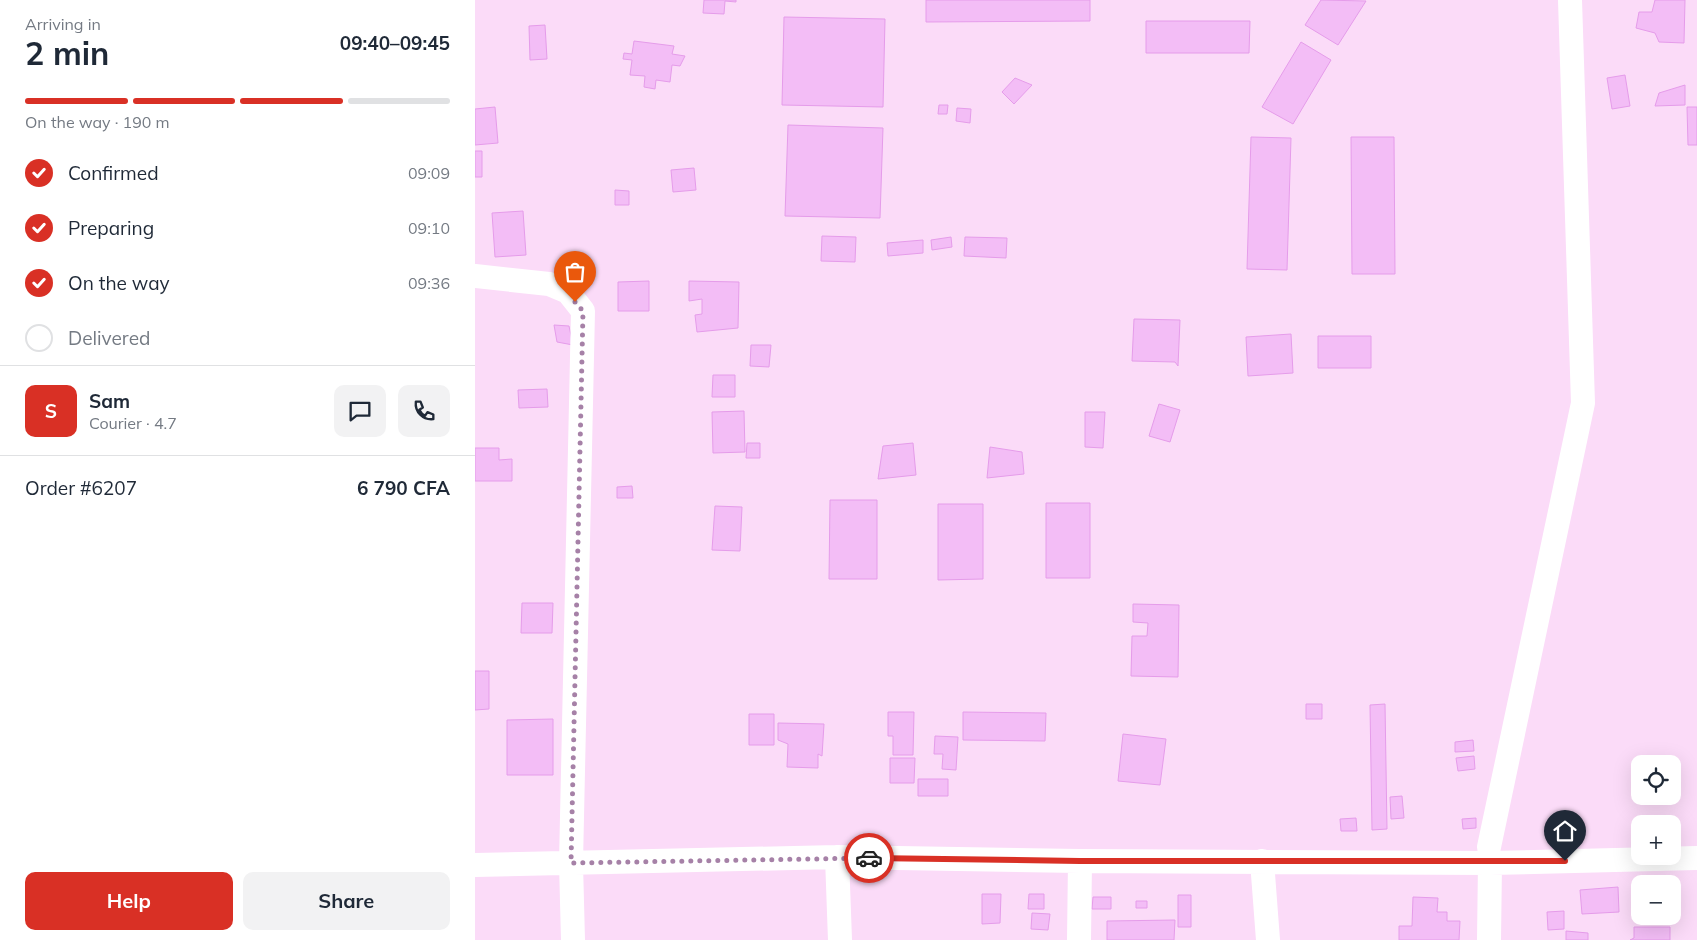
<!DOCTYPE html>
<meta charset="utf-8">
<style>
body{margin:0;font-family:Mulish,sans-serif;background:#f2f2f3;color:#1f2937;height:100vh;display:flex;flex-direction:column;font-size:19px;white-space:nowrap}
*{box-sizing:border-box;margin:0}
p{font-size:16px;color:#747a83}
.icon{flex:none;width:28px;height:28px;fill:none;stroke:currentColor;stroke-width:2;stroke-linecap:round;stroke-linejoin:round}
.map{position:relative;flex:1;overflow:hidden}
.details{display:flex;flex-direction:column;background:#fff;width:475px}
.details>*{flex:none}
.fabs{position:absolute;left:1156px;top:755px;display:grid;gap:10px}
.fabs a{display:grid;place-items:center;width:50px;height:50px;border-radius:10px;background:#fff;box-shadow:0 5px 20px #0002;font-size:25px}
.pin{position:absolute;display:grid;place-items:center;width:42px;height:42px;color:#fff;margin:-51px -21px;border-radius:50% 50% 50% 0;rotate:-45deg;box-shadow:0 0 5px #0007}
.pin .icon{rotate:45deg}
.courier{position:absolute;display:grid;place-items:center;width:50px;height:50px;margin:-25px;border:4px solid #d93025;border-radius:50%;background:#fff;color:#222;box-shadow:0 1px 6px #0007}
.overview em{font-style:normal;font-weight:700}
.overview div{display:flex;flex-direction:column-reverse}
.overview{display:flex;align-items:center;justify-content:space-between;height:85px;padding:0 25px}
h1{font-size:32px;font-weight:700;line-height:38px}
.bar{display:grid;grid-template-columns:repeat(4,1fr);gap:8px 5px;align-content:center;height:60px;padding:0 25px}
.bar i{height:6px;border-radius:4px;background:#e0e1e3}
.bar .on{background:#d93025}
.bar p{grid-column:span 4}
.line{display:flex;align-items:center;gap:12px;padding:0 25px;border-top:1px solid #e0e1e3}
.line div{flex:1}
.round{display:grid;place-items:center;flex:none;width:52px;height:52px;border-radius:10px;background:#f2f2f3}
ol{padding:0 25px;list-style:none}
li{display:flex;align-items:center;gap:15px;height:55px}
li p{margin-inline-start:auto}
li .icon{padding:5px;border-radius:50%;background:#d93025;color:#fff;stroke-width:4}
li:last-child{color:#747a83}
li i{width:28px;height:28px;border:2px solid #e0e1e3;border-radius:50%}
.cta{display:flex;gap:10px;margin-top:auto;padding:10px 25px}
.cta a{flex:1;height:58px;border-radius:10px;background:#d93025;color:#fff;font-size:20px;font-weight:700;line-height:58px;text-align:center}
.cta a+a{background:#f2f2f3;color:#1f2937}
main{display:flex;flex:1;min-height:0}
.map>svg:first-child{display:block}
.residential{fill:#fbdbf8;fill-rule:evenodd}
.building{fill:#f3bdf6;stroke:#e59cea}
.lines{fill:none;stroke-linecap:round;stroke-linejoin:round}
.minor{stroke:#fff;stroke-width:24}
.done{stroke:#a681a7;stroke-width:5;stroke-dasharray:0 9}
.route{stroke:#d93025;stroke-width:6}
</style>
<main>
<section class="details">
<div class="overview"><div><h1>2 min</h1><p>Arriving in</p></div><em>09:40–09:45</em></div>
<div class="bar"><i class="on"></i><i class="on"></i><i class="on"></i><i></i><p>On the way · 190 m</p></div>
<ol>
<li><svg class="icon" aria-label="check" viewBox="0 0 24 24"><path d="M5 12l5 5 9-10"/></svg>Confirmed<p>09:09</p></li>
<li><svg class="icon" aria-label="check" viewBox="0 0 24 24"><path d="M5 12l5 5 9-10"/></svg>Preparing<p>09:10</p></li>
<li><svg class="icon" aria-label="check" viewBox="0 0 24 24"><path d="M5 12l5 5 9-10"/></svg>On the way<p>09:36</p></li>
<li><i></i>Delivered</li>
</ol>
<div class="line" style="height:90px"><b class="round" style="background:#d93025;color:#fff">S</b><div><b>Sam</b><p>Courier · 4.7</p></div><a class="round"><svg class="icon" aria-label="chat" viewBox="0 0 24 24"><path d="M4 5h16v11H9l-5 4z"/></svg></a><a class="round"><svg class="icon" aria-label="phone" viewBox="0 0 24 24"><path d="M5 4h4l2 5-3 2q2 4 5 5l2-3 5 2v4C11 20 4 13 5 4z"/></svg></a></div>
<div class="line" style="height:65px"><div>Order #6207</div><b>6 790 CFA</b></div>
<div class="cta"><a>Help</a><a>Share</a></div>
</section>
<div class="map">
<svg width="1222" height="940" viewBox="0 0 1222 940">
<rect width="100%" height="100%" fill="#fee8fa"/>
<path class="residential" d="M0,0H1222V940H0ZM1165,764H1198V796H1165ZM1165,824H1198V856H1165ZM1165,884H1198V916H1165Z"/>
<path class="building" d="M229,0H261V2L250,1L249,14L228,13Z
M451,0H615V21L451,22Z
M846,0L891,1L863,45L830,25Z
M1180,0H1210L1209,43L1184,42L1180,33L1161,28L1164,12H1177Z
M309,17L410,19L408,107L307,105Z
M671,21H775L774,53H671Z
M70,25L72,59L55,60L54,26Z
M159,41L199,46L197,54L210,56L205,66L197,65L195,82L181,80L180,89L169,87L170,76L155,75L157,60L148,59L149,53L157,54Z
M826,42L856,60L818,124L787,107Z
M1150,75L1155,106L1137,109L1132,78Z
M540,78L557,85L539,104L527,92Z
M1210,85V105L1180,106L1184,93Z
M464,105H473L472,114H463Z
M20,107L23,143L0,145V109Z
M1212,107H1222V145H1213Z
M482,108L496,109L495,123L481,121Z
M313,125L408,128L405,218L310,216Z
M776,137L816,138L812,270L772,269Z
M876,137H919L920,274H877Z
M0,151H7V177H0Z
M219,168L221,190L198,192L196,170Z
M140,190L154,191V205H140Z
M48,211L51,255L20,257L17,213Z
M347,236L381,237L380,262L346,261Z
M476,237L477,247L457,250L456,240Z
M490,237L532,238L531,258L489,256Z
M448,240V253L413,256L412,243Z
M174,281V311H143V282Z
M214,281L264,282L263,328L222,332L220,315L227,314V299L214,301Z
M659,319L705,320L703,366L700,362L657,361Z
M79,325L94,326L98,345L82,342Z
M816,334L818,373L773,376L771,337Z
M843,336H896V368H843Z
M276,345H296L294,367L275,366Z
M238,375H260V397H237Z
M72,389L73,407L44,408L43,390Z
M684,404L705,410L695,442L674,436Z
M269,411L270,452L238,453L237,412Z
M610,412H630L628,448L610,447Z
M272,443H285V458H271Z
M438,443L441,475L403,479L408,446Z
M515,447L547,452L549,474L512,478Z
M0,448H24V460L37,459V481H0Z
M157,486L158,498H142V487Z
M355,500H402V579H354Z
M571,503H615V578H571Z
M463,504H508V579L463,580Z
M240,506L267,507L265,551L237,550Z
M47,603H78L77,633H46Z
M658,604L704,605L703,677L656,676L657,636H672L673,623L658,622Z
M0,671H14V709L0,710Z
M831,704H847V719H831Z
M910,704L912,829L897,830L895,705Z
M413,712H439L438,755H418V736H413Z
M488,712L571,713L570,741L488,740Z
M274,714H299V745H274Z
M78,719V775H32V720Z
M303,723L349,724L347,756L343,754V768L312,767L313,744L303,740Z
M648,734L691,739L685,785L643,781Z
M460,736L483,737L481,770L467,769L468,754H459Z
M998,740L999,751L980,752V742Z
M999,756L1000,769L983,771L981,758Z
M415,758H440L439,783H415Z
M443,779H473V796H443Z
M927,796L929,818L916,819L915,797Z
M881,818L882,831H866L865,819Z
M1001,818V828L988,829L987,819Z
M1143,887L1144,912L1107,914L1105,890Z
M507,894H526L525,923L507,924Z
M554,894H569V909H553Z
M703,895H716V927H703Z
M618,897H636V909H617Z
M938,897L963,898L962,912H972V921H985L984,940H924V926H937Z
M661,901H672V908H661Z
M1089,911V929L1073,930L1072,912Z
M557,913L575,914L573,930L556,929Z
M700,920L699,940H632V921Z
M1159,927H1195V940H1155L1159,938Z
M1091,931L1113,933V940H1091Z"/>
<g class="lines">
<path class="minor" d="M0,276L74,284L93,292L108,311L96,863L98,940
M1014,847L1108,403L1095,0
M362,857L365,940
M787,861L793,940
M0,865L362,857L605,861L1015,863L1222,858
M604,940L605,861
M1014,940L1015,863"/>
</g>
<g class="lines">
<path class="done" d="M100,302L108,311L96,863L394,858"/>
<path class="route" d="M394,858L605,861H1090"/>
</g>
</svg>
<div class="fabs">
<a><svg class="icon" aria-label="locate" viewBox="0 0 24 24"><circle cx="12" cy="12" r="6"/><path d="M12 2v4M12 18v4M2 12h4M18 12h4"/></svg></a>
<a>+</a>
<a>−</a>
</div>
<div class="pin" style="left:100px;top:302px;background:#ea580c"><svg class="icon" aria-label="bag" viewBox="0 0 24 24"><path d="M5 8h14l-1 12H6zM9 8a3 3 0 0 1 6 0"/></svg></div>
<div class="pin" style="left:1090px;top:861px;background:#1f2937"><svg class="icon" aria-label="home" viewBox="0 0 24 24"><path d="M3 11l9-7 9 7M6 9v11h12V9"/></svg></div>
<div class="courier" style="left:394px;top:858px"><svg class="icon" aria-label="car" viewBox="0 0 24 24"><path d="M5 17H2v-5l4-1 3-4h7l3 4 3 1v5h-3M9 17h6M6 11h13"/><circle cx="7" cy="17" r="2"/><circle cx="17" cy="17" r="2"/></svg></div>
</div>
</main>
